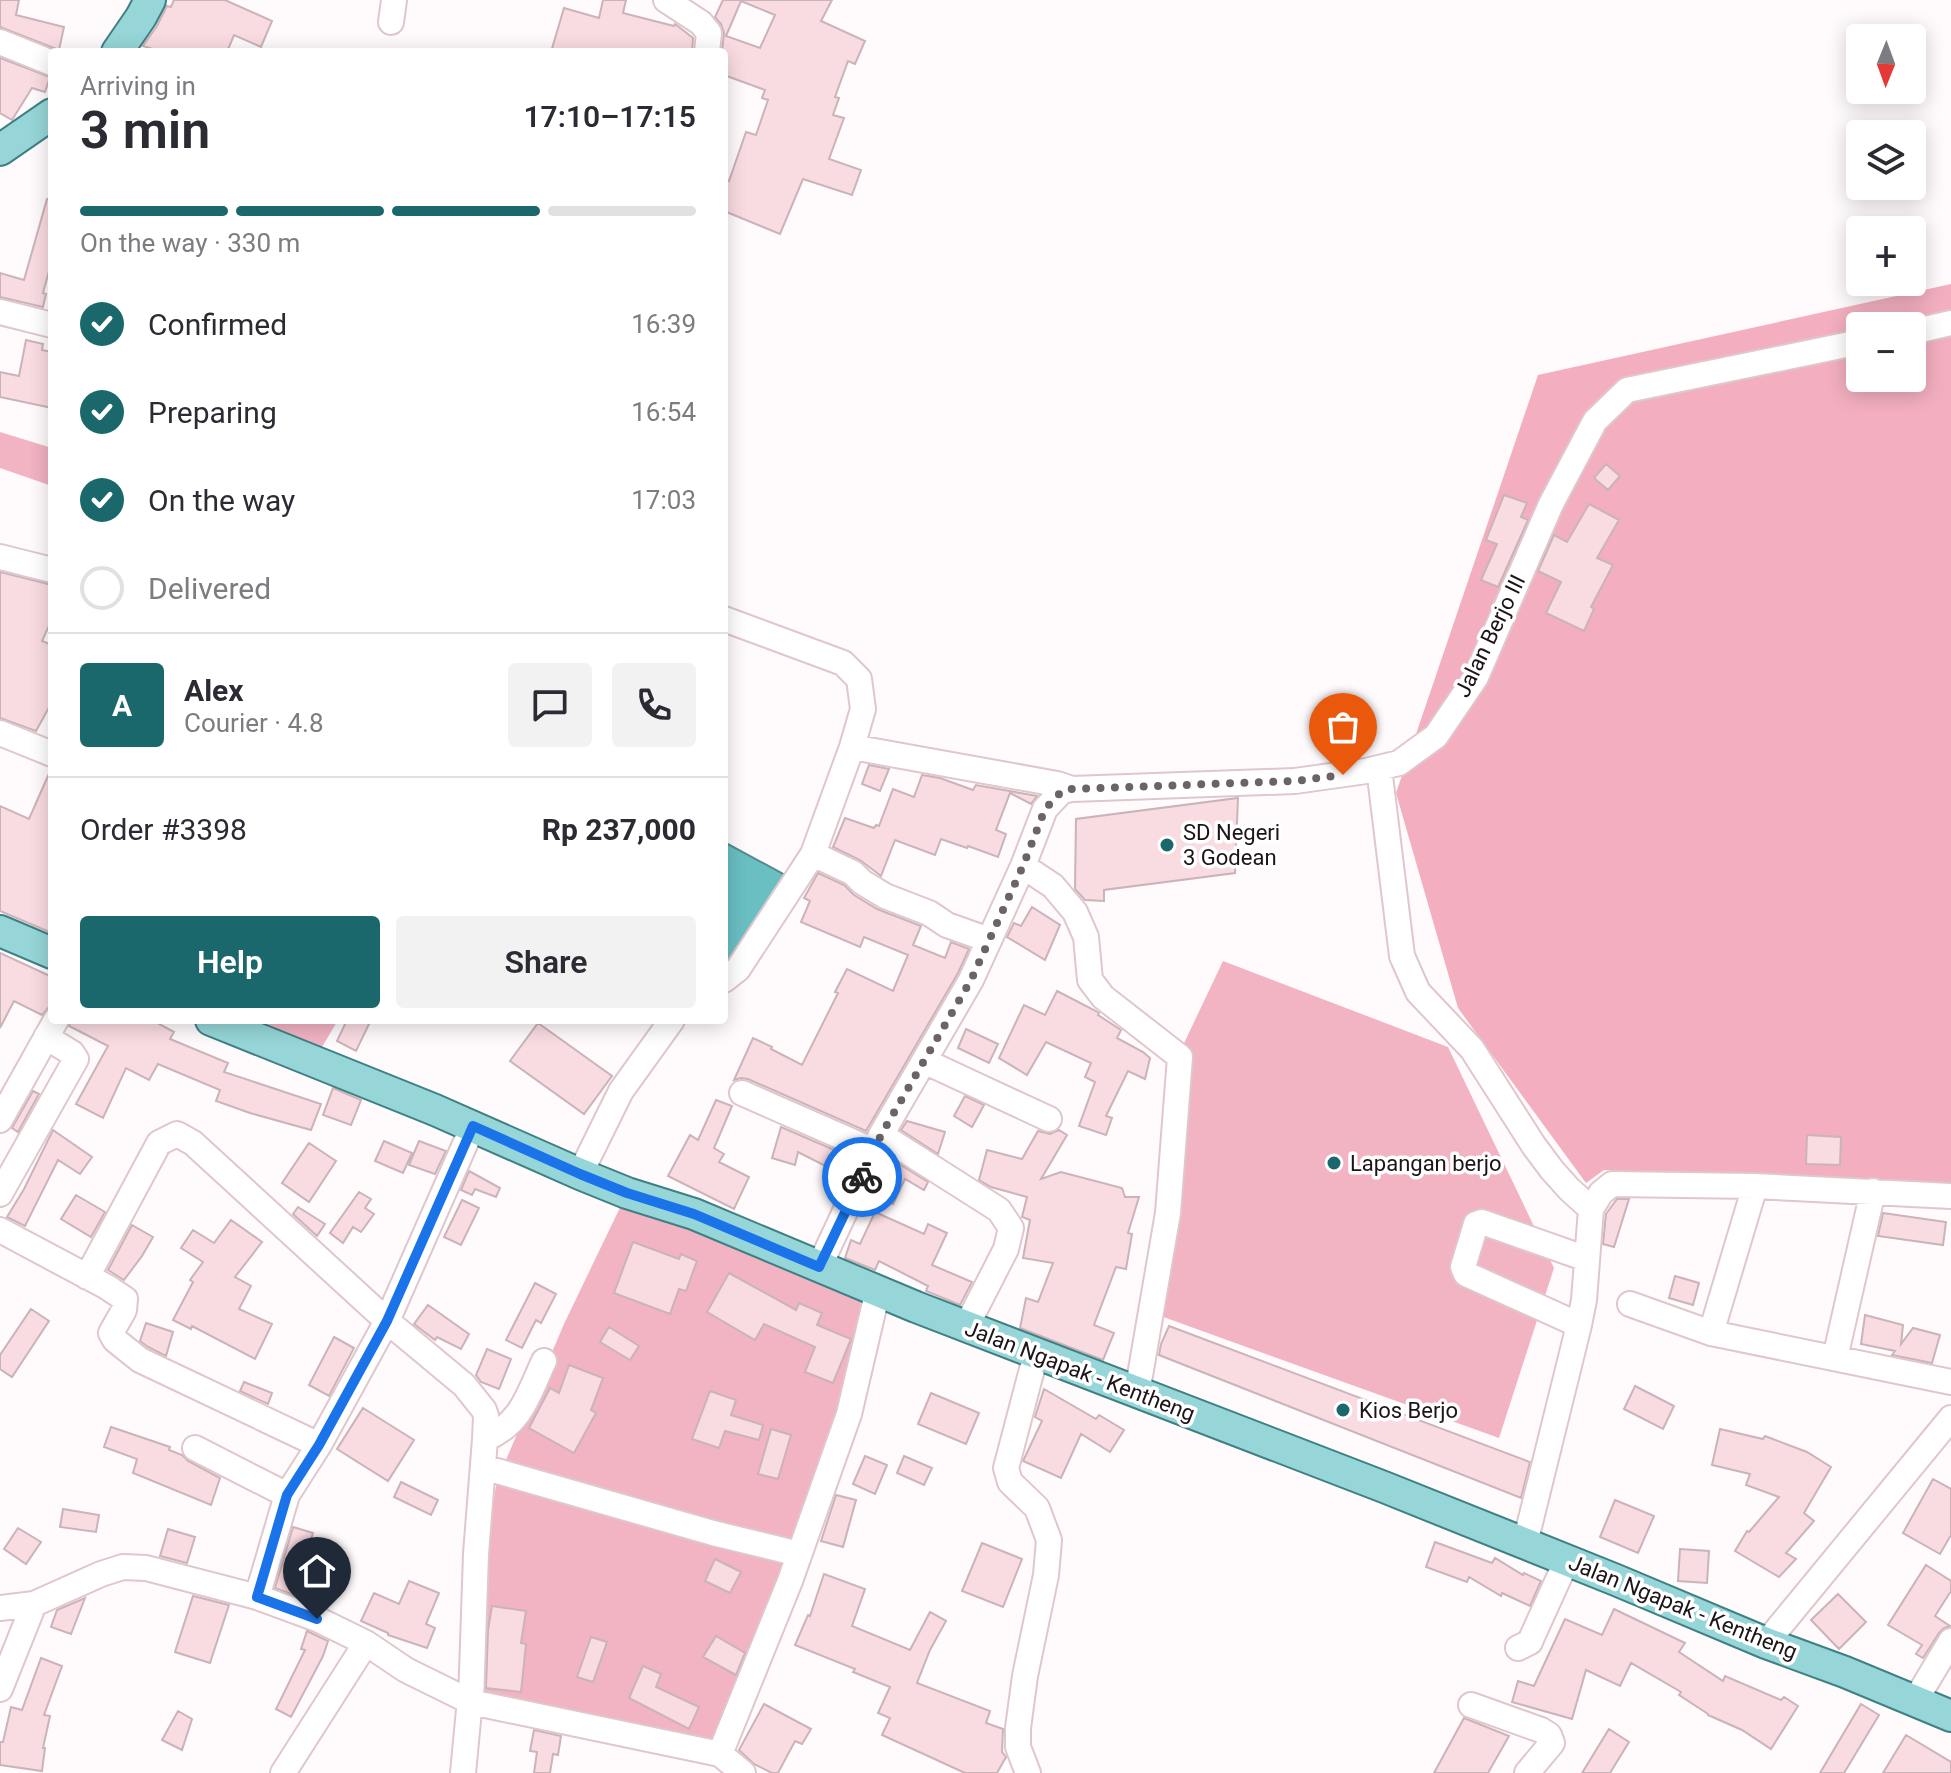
<!DOCTYPE html>
<meta charset="utf-8">
<style>
body{margin:0;font-family:Roboto,sans-serif;background:#f2f2f3;color:#2b2b33;height:100vh;display:flex;flex-direction:column;font-size:30px;white-space:nowrap}
*{box-sizing:border-box;margin:0}
p{font-size:26px;color:#7c7c81}
.icon{flex:none;width:44px;height:44px;fill:none;stroke:currentColor;stroke-width:2;stroke-linecap:round;stroke-linejoin:round}
.map{position:relative;flex:1;overflow:hidden}
.sheet{position:absolute;left:48px;top:48px;width:680px;height:976px;display:flex;flex-direction:column;background:#fff;border-radius:8px;box-shadow:0 4px 20px #0003}
.sheet>*{flex:none}
.needle{width:52px;rotate:181deg}
.buttons{position:absolute;left:1846px;top:24px;display:grid;gap:16px}
.buttons a{display:grid;place-items:center;width:80px;height:80px;border-radius:8px;background:#fff;box-shadow:0 4px 20px #0003;font-size:40px}
.pin{position:absolute;display:grid;place-items:center;width:68px;height:68px;color:#fff;margin:-82px -34px;border-radius:50% 50% 50% 0;rotate:-45deg;box-shadow:0 0 8px #0007}
.pin .icon{rotate:45deg}
.courier{position:absolute;display:grid;place-items:center;width:80px;height:80px;margin:-40px;border:6px solid #1a73e8;border-radius:50%;background:#fff;color:#222;box-shadow:0 2px 10px #0007}
.headline em{font-style:normal;font-weight:600}
.headline div{display:flex;flex-direction:column-reverse}
.headline{display:flex;align-items:center;justify-content:space-between;height:136px;padding:0 32px}
h1{font-size:52px;font-weight:600;line-height:60px}
.bar{display:grid;grid-template-columns:repeat(4,1fr);gap:12px 8px;align-content:center;height:96px;padding:0 32px}
.bar i{height:10px;border-radius:6px;background:#e1e1e2}
.bar .selected{background:#1a686b}
.bar p{grid-column:span 4}
.line{display:flex;align-items:center;gap:20px;padding:0 32px;border-top:2px solid #e1e1e2}
.line div{flex:1}
.round{display:grid;place-items:center;flex:none;width:84px;height:84px;border-radius:8px;background:#f2f2f3}
ol{padding:0 32px;list-style:none}
li{display:flex;align-items:center;gap:24px;height:88px}
li p{margin-inline-start:auto}
li .icon{padding:8px;border-radius:50%;background:#1a686b;color:#fff;stroke-width:4}
li:last-child{color:#7c7c81}
li i{width:44px;height:44px;border:4px solid #e1e1e2;border-radius:50%}
.action{display:flex;gap:16px;margin-top:auto;padding:16px 32px}
.action a{flex:1;height:92px;border-radius:8px;background:#1a686b;color:#fff;font-size:32px;font-weight:600;line-height:92px;text-align:center}
.action a+a{background:#f2f2f3;color:#2b2b33}
.map>svg:first-child{display:block}
.green{fill:#f2b3c3}
.forest{fill:#f3afc0;fill-rule:evenodd}
.water{fill:#6abfc3;stroke:#538c8f;stroke-width:2}
.building{fill:#f9dce2;stroke:#cab3b9;stroke-width:2;fill-rule:evenodd}
.lines{fill:none;stroke-linecap:round;stroke-linejoin:round}
.minor-casing{stroke:#dfc7cc;stroke-width:28}
.major-casing{stroke:#3e8083;stroke-width:34}
.minor{stroke:#fff;stroke-width:24}
.major{stroke:#96d6d8;stroke-width:30}
.done{stroke:#6b6466;stroke-width:8;stroke-dasharray:0 14.4}
.route{stroke:#1a73e8;stroke-width:10}
.poi-dot{fill:#1a686b;stroke:#fff;stroke-width:3}
.labels{text-anchor:middle;dominant-baseline:central;stroke-width:7;stroke-linejoin:round;paint-order:stroke}
.street-label{font-size:22px;fill:#1c1416;stroke:#fff}
.poi-label{font-size:22px;fill:#1c1416;stroke:#fff;text-anchor:start}
</style>
<div class="map">
<svg width="1951" height="1773" viewBox="0 0 1951 1773">
<rect width="100%" height="100%" fill="#fffafb"/>
<path class="green" d="M0,432L52,448V486L0,468Z
M1223,961L1448,1047L1554,1268L1499,1438L1144,1310L1177,1058Z
M245,1020H338L319,1052Z
M627,1193L878,1290L849,1414L720,1754L469,1710L486,1539L497,1481L564,1324Z"/>
<path class="forest" d="M1951,284V1187L1604,1170L1586,1183L1458,1008L1396,793L1538,375ZM1860,326H1912V378H1860Z"/>
<path class="water" d="M724,842L789,877L724,975Z"/>
<path class="building" d="M0,0H19L16,15L64,27L59,50L0,27Z
M174,0H225L272,21L261,47L234,35L227,52H162L143,46L157,26L167,6L171,7Z
M603,0H626L623,13L674,26L675,24L693,38L692,52H551L564,8L599,18Z
M723,0H832L821,21L865,41L855,64L848,61L835,97L839,98L833,115L844,118L829,159L861,170L852,195L803,179L780,234L724,211V179L729,181L746,132L756,135L768,100L762,98L765,90L724,75V52H722L724,33L721,24L715,17ZM741,1L775,15L760,48L726,36Z
M0,58L50,77L45,92L32,88L12,120L0,113Z
M47,199L52,200V260L43,293L46,294L43,307L0,297V273L24,280Z
M26,340L43,344L42,350L52,352V408L0,397V372L19,376Z
M1606,464L1620,476L1608,490L1594,478Z
M1504,495L1527,503L1521,517L1528,520L1498,587L1481,580L1497,544L1486,540Z
M1589,504L1619,520L1597,558L1613,565L1591,607L1594,609L1584,631L1546,613L1561,582L1538,571L1554,535L1567,542Z
M0,572L52,585V619L42,641L52,645V702L36,731L0,718Z
M869,765L889,769L880,791L862,784Z
M51,769H52V933L0,911V806L29,819Z
M922,775L940,778L973,790L976,785L1037,796L1031,804L1010,793L996,830L1006,834L998,857L968,846L967,848L941,839L935,855L895,840L881,876L860,860L833,847L845,818L874,828L876,825L879,826L893,789L914,797Z
M1238,798L1235,873L1104,890V901L1085,900L1075,889L1076,819Z
M818,873L844,885L854,895L877,909L921,926L913,945L945,958L951,942L969,949L958,973L866,1131L748,1079L741,1078L734,1080L753,1038L772,1047L771,1049L802,1065L838,993L835,992L847,969L893,991L908,955L864,937L860,947L801,922L810,901L804,898Z
M1032,907L1060,925L1045,960L1007,937L1014,923L1021,926Z
M0,953L52,977V1006L48,1008L42,1015L14,1001L0,1028Z
M1057,991L1096,1011L1099,1013L1098,1015L1121,1030L1117,1038L1143,1052L1150,1058L1145,1079L1128,1071L1106,1116L1112,1118L1106,1135L1079,1126L1095,1082L1085,1077L1091,1063L1046,1042L1027,1075L999,1058L1024,1005L1045,1015Z
M71,1020H152L174,1032L170,1039L228,1063L224,1072L321,1104L311,1130L250,1113L216,1101L220,1090L158,1064L149,1080L126,1068L103,1118L76,1104L108,1046L69,1026Z
M347,1020H371L356,1051L337,1041Z
M538,1023L612,1076L584,1114L510,1061Z
M966,1029L998,1044L989,1063L958,1048Z
M333,1088L361,1100L351,1125L323,1115Z
M33,1091L39,1094L18,1132L12,1128Z
M965,1096L984,1105L972,1127L954,1116Z
M716,1100L732,1106L714,1148L724,1154L719,1162L749,1177L734,1209L668,1176L690,1135L698,1140Z
M907,1121L945,1132L938,1154L901,1130Z
M781,1127L853,1158L845,1176L798,1152L795,1165L772,1158Z
M53,1130L92,1157L80,1174L58,1160L25,1226L7,1217L24,1189Z
M1059,1130L1067,1135L1041,1179L1061,1172L1122,1188L1125,1197H1139L1128,1233L1132,1234L1126,1269L1116,1267L1094,1325L1114,1333L1103,1360L1020,1328L1026,1298L1038,1302L1053,1263L1023,1258L1030,1220L1022,1217L1027,1197L991,1187L979,1180L987,1150L1022,1159L1038,1131L1050,1134Z
M1807,1135L1841,1137L1840,1165L1806,1164Z
M384,1141L412,1153L403,1173L375,1161Z
M419,1141L446,1151L435,1174L409,1165Z
M309,1143L336,1161L309,1202L282,1183Z
M888,1157L928,1182L924,1190L905,1179L893,1204L870,1194Z
M469,1171L500,1188L496,1197L475,1189L472,1195L461,1190Z
M359,1192L371,1199L365,1208L374,1214L361,1232L353,1227L343,1243L330,1233Z
M76,1195L105,1212L91,1237L61,1219Z
M1617,1199H1629L1614,1247L1603,1244L1606,1214Z
M462,1200L479,1208L461,1245L444,1237Z
M298,1207L325,1224L317,1236L293,1214Z
M875,1212L924,1234L928,1224L947,1233L932,1265L972,1282L960,1305L926,1291L928,1286L879,1261L875,1270L845,1258L851,1240L860,1244Z
M1883,1213L1946,1222L1943,1245L1878,1236Z
M231,1220L262,1242L235,1277L251,1286L239,1309L272,1324L255,1359L192,1326L191,1329L173,1320L193,1282L190,1280L203,1262L181,1248L193,1230L214,1243Z
M132,1225L153,1237L142,1256L124,1280L108,1270Z
M633,1242L679,1259L681,1254L697,1261L686,1291L679,1289L670,1314L614,1293Z
M729,1273L796,1310L799,1303L822,1313L817,1325L851,1339L833,1383L805,1372L815,1347L764,1324L755,1340L707,1312Z
M1675,1276L1699,1283L1693,1305L1669,1298Z
M535,1283L556,1294L541,1323L536,1320L522,1348L506,1340Z
M428,1305L469,1334L461,1349L437,1337L435,1340L414,1324Z
M31,1309L49,1321L12,1377L0,1369V1355Z
M1865,1315L1903,1325L1901,1344L1913,1328L1940,1335L1932,1363L1892,1355L1895,1351L1861,1344Z
M146,1323L173,1332L166,1356L148,1347L140,1341Z
M1169,1326L1530,1462L1521,1498L1159,1355L1161,1344Z
M609,1327L639,1346L630,1360L600,1342Z
M334,1337L354,1348L329,1396L309,1385Z
M487,1349L511,1359L499,1389L481,1382L476,1375Z
M569,1365L603,1378L591,1410L596,1413L574,1453L529,1428L550,1388L559,1393Z
M244,1382L272,1393L268,1404L240,1391Z
M1635,1386L1674,1406L1663,1429L1624,1409Z
M1044,1389L1096,1419L1099,1415L1124,1430L1110,1452L1081,1434L1061,1478L1023,1461L1042,1421L1035,1417Z
M710,1391L736,1400L731,1415L763,1425L759,1440L725,1431L719,1448L692,1439Z
M931,1393L979,1413L966,1444L918,1424Z
M363,1408L414,1440L388,1481L337,1449Z
M111,1427L170,1447L169,1450L182,1455L188,1461L220,1478L211,1505L133,1473L137,1459L104,1447Z
M771,1429L791,1435L778,1479L758,1474Z
M1720,1429L1763,1439L1765,1436L1807,1452L1831,1467L1804,1513L1814,1521L1786,1553L1796,1559L1779,1577L1735,1551L1747,1531L1749,1532L1779,1497L1746,1485L1750,1474L1712,1465Z
M865,1456L887,1465L875,1494L853,1484Z
M904,1456L932,1468L924,1485L897,1473Z
M1933,1479L1951,1489V1535L1940,1554L1903,1533Z
M401,1482L438,1500L431,1515L394,1497Z
M836,1495L856,1500L843,1547L821,1541Z
M1615,1500L1654,1516L1638,1553L1600,1537Z
M63,1509L99,1515L96,1532L60,1527Z
M293,1527L313,1533L294,1595L275,1588Z
M18,1528L41,1542L26,1564L4,1549Z
M168,1529L195,1537L187,1563L160,1556Z
M1435,1542L1492,1563L1495,1558L1523,1575L1524,1573L1541,1581L1530,1606L1502,1593L1501,1596L1469,1577L1467,1582L1426,1567Z
M982,1543L1022,1559L1003,1607L962,1591Z
M1680,1549L1709,1551L1707,1583L1678,1581Z
M715,1559L741,1572L730,1593L705,1581Z
M1926,1565L1951,1581V1591L1935,1616L1950,1626L1944,1628L1939,1633L1923,1658L1916,1654L1922,1645L1888,1625Z
M824,1574L865,1589L852,1626L910,1650L930,1612L946,1621L930,1650L917,1683L990,1711L986,1723L1003,1729L1002,1752L1006,1757L997,1773H965L882,1735L890,1718L878,1713L890,1687L853,1672L855,1669L795,1645L808,1615L810,1616Z
M409,1581L439,1593L426,1624L435,1628L427,1648L388,1635V1633L361,1621L374,1593L399,1604Z
M1838,1594L1866,1622L1839,1649L1811,1620Z
M193,1596L229,1605L210,1663L175,1652Z
M85,1598L71,1634L51,1627L57,1610Z
M492,1606L526,1611L521,1643L526,1644L521,1692L486,1688L488,1630Z
M1614,1609L1685,1643L1679,1652L1723,1681L1725,1676L1781,1700L1784,1697L1798,1706L1771,1749L1742,1730L1708,1715V1714L1679,1695L1681,1692L1631,1663L1620,1686L1586,1670L1572,1719L1512,1702L1518,1681L1534,1686L1565,1619L1602,1635Z
M307,1631L328,1641L323,1656L291,1717L276,1709L305,1650L301,1649Z
M716,1636L745,1653L736,1675L703,1657Z
M591,1637L607,1642L593,1682L577,1677Z
M41,1658L62,1666L44,1715L50,1716L43,1748H45L42,1771L0,1765V1742H3L11,1707L22,1710Z
M643,1666L661,1674L656,1687L699,1707L689,1729L629,1698Z
M764,1704L811,1729L802,1744L795,1741L778,1773H772L754,1764L739,1750Z
M1861,1704L1879,1715L1844,1773H1820Z
M178,1711L192,1719L182,1750L162,1740Z
M1464,1718L1509,1736L1488,1773H1434Z
M1609,1729L1629,1742L1610,1773H1582Z
M534,1730L561,1736L558,1755L553,1754L550,1773H534L537,1752L530,1751Z
M1906,1735L1951,1762V1773H1883Z"/>
<g class="lines">
<defs>
<path id="minor" d="M666,0L701,23L709,33L707,52
M391,22L394,0
M0,42L52,63
M0,312L52,325
M1912,332L1951,323
M0,557L52,570
M724,619L843,663L859,679L863,709L852,747L813,854L738,969L724,980
M0,733L52,754
M852,747L1057,784L1072,789L1295,781L1366,771L1399,763L1436,736L1476,677L1551,504L1595,421L1627,390L1860,342
M1379,768L1402,956L1418,992L1472,1049L1534,1146L1552,1170L1569,1189L1591,1209
M813,854L853,873L862,882L885,896L929,913L947,925L989,940
M1023,866L1053,886L1075,912L1086,937L1090,980L1103,997L1180,1057L1168,1213L1137,1393
M924,1061L1049,1119
M742,1093L874,1151
M0,1120L56,1020
M881,1135L999,1210L1011,1228L1006,1249L966,1327
M580,1174L621,1091L672,1020
M0,1194L76,1059L72,1053L46,1037
M0,1230L107,1287L125,1299L124,1310L111,1333L115,1340L140,1360L319,1445
M819,1267L881,1135L971,980L1023,866L1045,809L1062,791L1072,789
M87,1277L159,1143L177,1134L193,1143L387,1321L464,1385L484,1410L486,1416L485,1439L476,1554L471,1702L469,1710L463,1773
M1630,1304L1711,1333L1951,1382
M1579,1325L1466,1274L1463,1267L1476,1224L1482,1222L1587,1259
M1711,1333L1755,1186
M1835,1358L1873,1191
M485,1439C522,1423 528,1395 544,1361
M195,1448L287,1495
M483,1467L713,1533L799,1554
M1525,1543L1579,1325L1584,1300L1591,1209L1601,1193L1612,1184L1755,1186L1951,1196
M257,1597L287,1495L319,1445L387,1321L473,1126
M0,1608L34,1604L101,1574L123,1567L146,1568L257,1597L317,1619L366,1643L406,1670L471,1702L720,1754L743,1773
M1766,1643L1951,1418
M1518,1648L1530,1642L1532,1637L1567,1560
M0,1689L34,1604
M1915,1701L1951,1641
M1471,1705L1541,1730L1549,1735L1552,1743L1527,1773
M720,1754L790,1581L849,1414L878,1290
M283,1773L366,1643
M1028,1773L1018,1747V1728L1025,1676L1046,1575L1049,1540L1037,1508L1010,1482L1006,1468L1036,1354"/>
<path id="major" d="M117,52L141,17L150,0
M0,150L52,114
M0,931L52,953
M211,1020L435,1110L580,1174L627,1193L694,1214L916,1307L1384,1487L1616,1580L1766,1643L1845,1672L1951,1716"/>
</defs>
<use href="#minor" class="minor-casing"/>
<use href="#major" class="major-casing"/>
<use href="#minor" class="minor"/>
<use href="#major" class="major"/>
</g>
<g class="lines">
<path class="done" d="M862,1177L881,1135L971,980L1023,866L1045,809L1062,791L1072,789L1295,781L1343,775"/>
<path class="route" d="M317,1619L257,1597L287,1495L319,1445L387,1321L473,1126L580,1174L627,1193L694,1214L819,1267L862,1177"/>
</g>
<g class="poi-dot">
<circle cx="1167" cy="845" r="8"/>
<circle cx="1334" cy="1163" r="8"/>
<circle cx="1343" cy="1410" r="8"/>
</g>
<g class="labels">
<g class="street-label">
<text transform="translate(1490 636) rotate(-64)">Jalan Berjo III</text>
<text transform="translate(1080 1371) rotate(21)">Jalan Ngapak - Kentheng</text>
<text transform="translate(1683 1607) rotate(22)">Jalan Ngapak - Kentheng</text>
</g>
<g class="poi-label">
<text x="1183" y="832">SD Negeri<tspan x="1183" dy="25">3 Godean</tspan></text>
<text x="1350" y="1163">Lapangan berjo</text>
<text x="1359" y="1410">Kios Berjo</text>
</g>
</g>
</svg>
<div class="buttons">
<a><svg class="needle" viewBox="-14 -14 28 28"><path d="M0-13l5 13h-10z" fill="#e53935"/><path d="M0 13l5-13h-10z" fill="#7c7c81"/></svg></a>
<a><svg class="icon" aria-label="layers" viewBox="0 0 24 24"><path d="M12 4l9 5-9 5-9-5zM3 14l9 5 9-5"/></svg></a>
<a>+</a>
<a>−</a>
</div>
<div class="pin" style="left:1343px;top:775px;background:#ea580c"><svg class="icon" aria-label="bag" viewBox="0 0 24 24"><path d="M5 8h14l-1 12H6zM9 8a3 3 0 0 1 6 0"/></svg></div>
<div class="pin" style="left:317px;top:1619px;background:#1f2937"><svg class="icon" aria-label="home" viewBox="0 0 24 24"><path d="M3 11l9-7 9 7M6 9v11h12V9"/></svg></div>
<div class="courier" style="left:862px;top:1177px"><svg class="icon" aria-label="bike" viewBox="0 0 24 24"><circle cx="6" cy="16" r="4"/><circle cx="18" cy="16" r="4"/><path d="M6 16l4-8h5l3 8M10 8l3 8H6M13 5h3"/></svg></div>
<section class="sheet">
<div class="headline"><div><h1>3 min</h1><p>Arriving in</p></div><em>17:10–17:15</em></div>
<div class="bar"><i class="selected"></i><i class="selected"></i><i class="selected"></i><i></i><p>On the way · 330 m</p></div>
<ol>
<li><svg class="icon" aria-label="check" viewBox="0 0 24 24"><path d="M5 12l5 5 9-10"/></svg>Confirmed<p>16:39</p></li>
<li><svg class="icon" aria-label="check" viewBox="0 0 24 24"><path d="M5 12l5 5 9-10"/></svg>Preparing<p>16:54</p></li>
<li><svg class="icon" aria-label="check" viewBox="0 0 24 24"><path d="M5 12l5 5 9-10"/></svg>On the way<p>17:03</p></li>
<li><i></i>Delivered</li>
</ol>
<div class="line" style="height:144px"><b class="round" style="background:#1a686b;color:#fff">A</b><div><b>Alex</b><p>Courier · 4.8</p></div><a class="round"><svg class="icon" aria-label="chat" viewBox="0 0 24 24"><path d="M4 5h16v11H9l-5 4z"/></svg></a><a class="round"><svg class="icon" aria-label="phone" viewBox="0 0 24 24"><path d="M5 4h4l2 5-3 2q2 4 5 5l2-3 5 2v4C11 20 4 13 5 4z"/></svg></a></div>
<div class="line" style="height:104px"><div>Order #3398</div><b>Rp 237,000</b></div>
<div class="action"><a>Help</a><a>Share</a></div>
</section>
</div>
